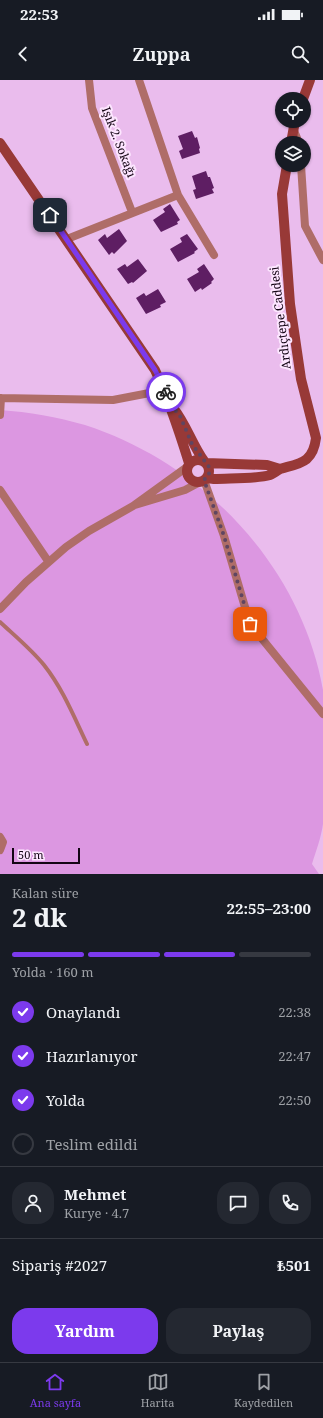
<!DOCTYPE html>
<html lang="tr">
<meta charset="utf-8">
<style>
body{margin:0;font-family:"Noto Serif",serif;background:#242831;color:#f1f3f6;height:100vh;display:flex;flex-direction:column;font-size:15px;white-space:nowrap}
*{box-sizing:border-box;margin:0}
p{font-size:13px;color:#9ea1a6}
.icon{flex:none;width:22px;height:22px;fill:none;stroke:currentColor;stroke-width:2;stroke-linecap:round;stroke-linejoin:round}
.map{position:relative;height:794px;overflow:hidden}
.side{display:flex;flex-direction:column;background:#171b24;flex:1}
.side>*{flex:none}
.buttons{position:absolute;left:275px;top:12px;display:grid;gap:8px}
.buttons a{display:grid;place-items:center;width:36px;height:36px;border-radius:50%;background:#171b24;box-shadow:0 1px 3px #0004;font-size:20px}
.scale{position:absolute;left:12px;bottom:10px;width:68px;box-sizing:border-box;padding-left:4px;border:2px solid #140515;border-top:0;font-size:11px;line-height:14px;white-space:nowrap;color:#140515;-webkit-text-stroke:3px #fde6ff;paint-order:stroke}
.pin{position:absolute;display:grid;place-items:center;width:34px;height:34px;color:#fff;margin:-17px;border-radius:8px;box-shadow:0 2px 6px #0006}
.courier{position:absolute;display:grid;place-items:center;width:40px;height:40px;margin:-20px;border:3px solid #7c3aed;border-radius:50%;background:#fff;color:#222;box-shadow:0 1px 5px #0007}
.summary em{font-style:normal;font-weight:700}
.summary div{display:flex;flex-direction:column-reverse}
.summary{display:flex;align-items:center;justify-content:space-between;height:68px;padding:0 12px}
h1{font-size:26px;font-weight:700;line-height:30px}
.bar{display:grid;grid-template-columns:repeat(4,1fr);gap:6px 4px;align-content:center;height:48px;padding:0 12px}
.bar i{height:5px;border-radius:3px;background:#363941}
.bar .on{background:#7c3aed}
.bar p{grid-column:span 4}
.line{display:flex;align-items:center;gap:10px;padding:0 12px;border-top:1px solid #363941}
.line div{flex:1}
.round{display:grid;place-items:center;flex:none;width:42px;height:42px;border-radius:16px;background:#242831}
ol{padding:0 12px;list-style:none}
li{display:flex;align-items:center;gap:12px;height:44px}
li p{margin-inline-start:auto}
li .icon{padding:4px;border-radius:50%;background:#7c3aed;color:#fff;stroke-width:4}
li:last-child{color:#9ea1a6}
li i{width:22px;height:22px;border:2px solid #363941;border-radius:50%}
.action{display:flex;gap:8px;margin-top:auto;padding:8px 12px}
.action a{flex:1;height:46px;border-radius:16px;background:#7c3aed;color:#fff;font-size:16px;font-weight:700;line-height:46px;text-align:center}
.action a+a{background:#242831;color:#f1f3f6}
.status{display:flex;justify-content:space-between;align-items:center;height:28px;padding:0 20px;background:#171b24;direction:ltr}
.status svg{height:11px;fill:currentColor}
header{display:flex;justify-content:space-between;align-items:center;height:52px;padding:0 12px;background:#171b24;font-size:18px;font-weight:700}
.tabs{display:flex;justify-content:space-around;align-items:center;height:56px;border-top:1px solid #363941;background:#171b24;font-size:11px;color:#9ea1a6}
.tabs a{display:grid;justify-items:center;gap:2px}
.tabs .on{color:#7c3aed}
.map>svg:first-child{display:block}
.green{fill:#dc97e1}
.building{fill:#5e1e63}
.lines{fill:none;stroke-linecap:round;stroke-linejoin:round}
.lane{stroke:#af6d68;stroke-width:4}
.street{stroke:#af6d68;stroke-width:8}
.secondary{stroke:#983937;stroke-width:10}
.done{stroke:#5f4561;stroke-width:4;stroke-dasharray:0 7.2}
.route{stroke:#7c3aed;stroke-width:5}
.labels{text-anchor:middle;dominant-baseline:central;stroke-width:4;stroke-linejoin:round;paint-order:stroke}
.street-label{font-size:12px;fill:#140515;stroke:#fde6ff}
</style>
<div class="status"><b>22:53</b><svg viewBox="0 0 49 12"><path d="M0 12V9h3v3zM5 12V6h3v6zM10 12V3h3v9zM15 12V0h3v12zM26 1h20v11H26zM47 4h2v5h-2z"/></svg></div>
<header><svg class="icon" aria-label="back" viewBox="0 0 24 24"><path d="M15 5l-7 7 7 7"/></svg>Zuppa<svg class="icon" aria-label="search" viewBox="0 0 24 24"><circle cx="10" cy="10" r="6"/><path d="M15 15l6 6"/></svg></header>
<div class="map">
<svg width="323" height="794" viewBox="0 0 323 794">
<rect width="100%" height="100%" fill="#eabced"/>
<path class="green" d="M0,330C29,332 57,337 85,345C203,383 301,486 323,610C323,631 323,655 323,677C323,699 323,723 323,744C321,758 316,771 312,784L319,794H0Z"/>
<path class="building" d="M192,51L195,58L197,57L200,68L199,69L200,73L182,79L179,71L183,69L178,56Z
M206,91L208,97H210L214,108L212,109L214,113L196,119L193,110L196,109L192,96Z
M170,124L180,140L177,142L178,144L161,152L153,140L165,132L163,129Z
M119,149L127,161L114,174L112,172L109,175L98,160L105,154L107,158Z
M187,154L198,169L194,172L195,173L178,182L170,169L182,162L180,158Z
M138,179L147,191L133,203L132,202L128,204L117,189L125,184L127,187Z
M204,184L214,199L211,202L212,203L202,210L201,208L195,212L187,199L199,192L197,189Z
M158,209L166,222L160,225L161,227L146,234L136,218L144,213L146,216Z"/>
<g class="lines">
<path class="lane" d="M0,542C15,556 31,569 44,585C63,609 74,637 87,664"/>
<path class="street" d="M89,0L92,28L132,132
M139,0L178,115
M293,48L299,63
M301,85L305,146L323,180
M67,159L178,115L214,175
M0,318L113,320L165,310
M0,335L1,318
M204,400L224,456L250,544L323,634
M0,410L48,481
M135,425L185,410L200,402
M0,529L26,502L66,467L89,451L133,426L187,387
M0,757L3,762L0,770"/>
<path class="secondary" d="M303,19L310,0
M0,63L155,290C169,320 179,351 189,383
M291,63L295,41
M174,329C186,344 192,364 204,381
M187 391a11 11 0 1 1 22 0a11 11 0 1 1-22 0Z
M206,383L267,385L280,389
M207,398L214,399C229,398 257,399 270,395C273,394 277,391 280,389C300,383 313,383 316,358L301,299L290,224L282,114L287,85"/>
</g>
<g class="lines">
<path class="done" d="M166,312L171,325L180,336L192,364L209,387V394L204,400L224,456L250,544"/>
<path class="route" d="M50,135L155,290L166,312"/>
</g>
<g class="labels">
<g class="street-label">
<text transform="translate(119 62) rotate(69)">Işık 2. Sokağı</text>
<text transform="translate(280 238) rotate(-97)">Ardıçtepe Caddesi</text>
</g>
</g>
</svg>
<div class="buttons">
<a><svg class="icon" aria-label="locate" viewBox="0 0 24 24"><circle cx="12" cy="12" r="6"/><path d="M12 2v4M12 18v4M2 12h4M18 12h4"/></svg></a>
<a><svg class="icon" aria-label="layers" viewBox="0 0 24 24"><path d="M12 4l9 5-9 5-9-5zM3 14l9 5 9-5"/></svg></a>
</div>
<div class="scale">50 m</div>
<div class="pin" style="left:250px;top:544px;background:#ea580c"><svg class="icon" aria-label="bag" viewBox="0 0 24 24"><path d="M5 8h14l-1 12H6zM9 8a3 3 0 0 1 6 0"/></svg></div>
<div class="pin" style="left:50px;top:135px;background:#1f2937"><svg class="icon" aria-label="home" viewBox="0 0 24 24"><path d="M3 11l9-7 9 7M6 9v11h12V9"/></svg></div>
<div class="courier" style="left:166px;top:312px"><svg class="icon" aria-label="bike" viewBox="0 0 24 24"><circle cx="6" cy="16" r="4"/><circle cx="18" cy="16" r="4"/><path d="M6 16l4-8h5l3 8M10 8l3 8H6M13 5h3"/></svg></div>
</div>
<section class="side">
<div class="summary"><div><h1>2 dk</h1><p>Kalan süre</p></div><em>22:55–23:00</em></div>
<div class="bar"><i class="on"></i><i class="on"></i><i class="on"></i><i></i><p>Yolda · 160 m</p></div>
<ol>
<li><svg class="icon" aria-label="check" viewBox="0 0 24 24"><path d="M5 12l5 5 9-10"/></svg>Onaylandı<p>22:38</p></li>
<li><svg class="icon" aria-label="check" viewBox="0 0 24 24"><path d="M5 12l5 5 9-10"/></svg>Hazırlanıyor<p>22:47</p></li>
<li><svg class="icon" aria-label="check" viewBox="0 0 24 24"><path d="M5 12l5 5 9-10"/></svg>Yolda<p>22:50</p></li>
<li><i></i>Teslim edildi</li>
</ol>
<div class="line" style="height:72px"><a class="round"><svg class="icon" aria-label="person" viewBox="0 0 24 24"><circle cx="12" cy="8" r="4"/><path d="M4 21q1-7 8-7t8 7"/></svg></a><div><b>Mehmet</b><p>Kurye · 4.7</p></div><a class="round"><svg class="icon" aria-label="chat" viewBox="0 0 24 24"><path d="M4 5h16v11H9l-5 4z"/></svg></a><a class="round"><svg class="icon" aria-label="phone" viewBox="0 0 24 24"><path d="M5 4h4l2 5-3 2q2 4 5 5l2-3 5 2v4C11 20 4 13 5 4z"/></svg></a></div>
<div class="line" style="height:52px"><div>Sipariş #2027</div><b>₺501</b></div>
<div class="action"><a>Yardım</a><a>Paylaş</a></div>
</section>
<nav class="tabs">
<a class="on"><svg class="icon" aria-label="home" viewBox="0 0 24 24"><path d="M3 11l9-7 9 7M6 9v11h12V9"/></svg>Ana sayfa</a>
<a><svg class="icon" aria-label="map" viewBox="0 0 24 24"><path d="M3 6l6-2 6 2 6-2v14l-6 2-6-2-6 2zM9 4v14M15 6v14"/></svg>Harita</a>
<a><svg class="icon" aria-label="saved" viewBox="0 0 24 24"><path d="M7 4h10v16l-5-4-5 4z"/></svg>Kaydedilen</a>
</nav>
